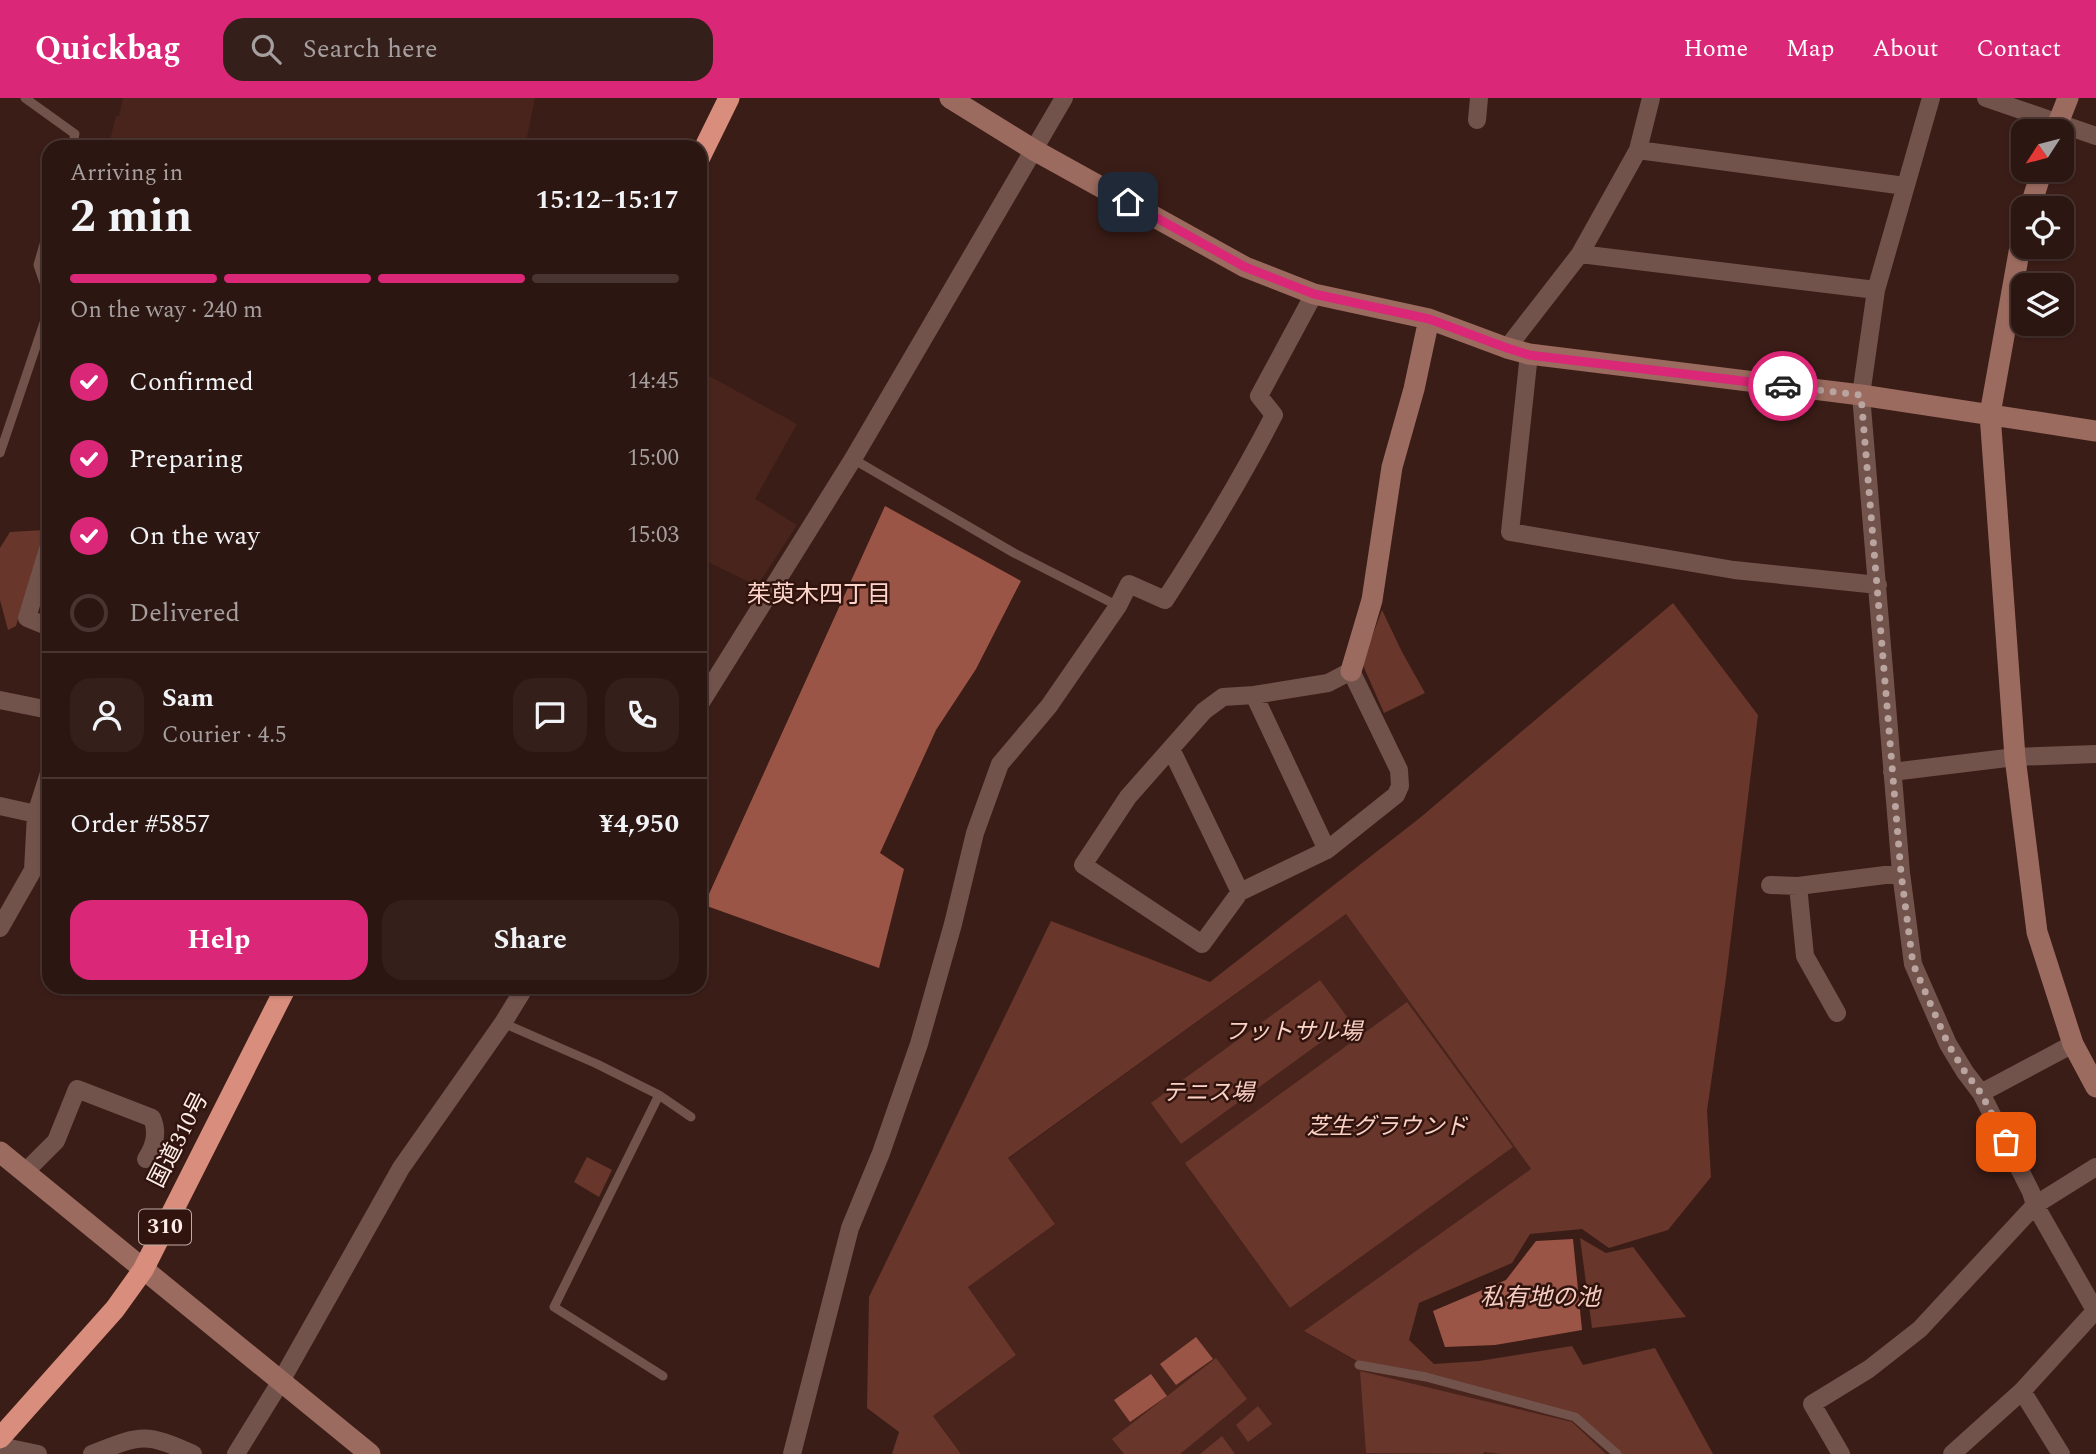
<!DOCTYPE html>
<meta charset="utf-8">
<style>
body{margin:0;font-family:Spectral,"Noto Sans JP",serif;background:#341f1a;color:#f1f3f6;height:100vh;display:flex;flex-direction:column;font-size:26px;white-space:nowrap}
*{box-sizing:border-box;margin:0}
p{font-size:23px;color:#a69f9f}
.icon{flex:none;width:38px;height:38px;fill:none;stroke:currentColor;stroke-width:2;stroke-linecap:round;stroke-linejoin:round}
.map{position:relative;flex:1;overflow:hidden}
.drawer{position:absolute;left:42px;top:42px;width:665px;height:854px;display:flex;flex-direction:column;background:#2c1611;border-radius:21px;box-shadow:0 2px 5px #0004,0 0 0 2px #483531}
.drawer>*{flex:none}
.needle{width:46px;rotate:234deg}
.controls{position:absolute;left:2011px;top:21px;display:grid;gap:14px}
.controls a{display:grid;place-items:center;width:63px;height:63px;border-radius:14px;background:#2c1611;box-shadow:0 2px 5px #0004,0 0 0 2px #483531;font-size:35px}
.pin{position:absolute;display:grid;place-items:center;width:60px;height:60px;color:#fff;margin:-30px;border-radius:14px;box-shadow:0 4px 10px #0006}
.courier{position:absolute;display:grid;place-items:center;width:70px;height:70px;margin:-35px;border:5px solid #db2777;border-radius:50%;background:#fff;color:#222;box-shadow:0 2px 9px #0007}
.overview em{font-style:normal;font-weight:700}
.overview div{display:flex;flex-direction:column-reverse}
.overview{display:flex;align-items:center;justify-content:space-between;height:119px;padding:0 28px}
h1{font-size:46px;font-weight:700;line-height:52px}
.bar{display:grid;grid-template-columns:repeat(4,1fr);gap:10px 7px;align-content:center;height:84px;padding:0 28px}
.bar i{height:9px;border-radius:5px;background:#483531}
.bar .active{background:#db2777}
.bar p{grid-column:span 4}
.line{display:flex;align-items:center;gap:18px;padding:0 28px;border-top:2px solid #483531}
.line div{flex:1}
.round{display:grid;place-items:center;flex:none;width:74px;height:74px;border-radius:21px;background:#341f1a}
ol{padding:0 28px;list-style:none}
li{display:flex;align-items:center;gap:21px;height:77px}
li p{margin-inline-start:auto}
li .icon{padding:7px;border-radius:50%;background:#db2777;color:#fff;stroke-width:4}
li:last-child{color:#a69f9f}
li i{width:38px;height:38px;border:4px solid #483531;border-radius:50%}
.primary-button{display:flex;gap:14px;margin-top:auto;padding:14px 28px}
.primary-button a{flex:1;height:80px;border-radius:21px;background:#db2777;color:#fff;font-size:28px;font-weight:700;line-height:80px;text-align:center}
.primary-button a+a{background:#341f1a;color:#f1f3f6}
header{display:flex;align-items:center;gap:42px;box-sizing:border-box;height:98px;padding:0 35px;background:#db2777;color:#fff}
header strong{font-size:33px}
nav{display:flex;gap:38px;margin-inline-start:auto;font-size:24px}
.search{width:490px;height:63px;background:#341f1a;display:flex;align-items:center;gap:18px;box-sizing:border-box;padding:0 24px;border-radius:21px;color:#a69f9f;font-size:26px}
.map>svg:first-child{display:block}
.built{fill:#49241c}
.green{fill:#68362b}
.water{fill:#9b5546}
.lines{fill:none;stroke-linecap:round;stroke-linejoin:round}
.lane{stroke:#72534b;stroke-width:9}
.street{stroke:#72534b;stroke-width:18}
.secondary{stroke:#9c6b5f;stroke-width:21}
.highway{stroke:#d98d7c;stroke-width:21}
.done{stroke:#b9a49f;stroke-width:7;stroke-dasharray:0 12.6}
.route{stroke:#db2777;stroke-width:9}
.labels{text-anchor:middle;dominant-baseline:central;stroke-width:5;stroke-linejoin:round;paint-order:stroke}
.shield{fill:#30140d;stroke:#c0aba6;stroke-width:2}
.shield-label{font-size:21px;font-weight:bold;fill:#fdece8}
.park-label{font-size:23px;font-style:italic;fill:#fcd1c6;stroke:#30140d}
.street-label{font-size:23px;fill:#fdece8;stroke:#30140d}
.neighbourhood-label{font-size:24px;fill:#fed5cb;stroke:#30140d}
.water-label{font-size:24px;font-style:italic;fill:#f7ccc2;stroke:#30140d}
</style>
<header>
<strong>Quickbag</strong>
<div class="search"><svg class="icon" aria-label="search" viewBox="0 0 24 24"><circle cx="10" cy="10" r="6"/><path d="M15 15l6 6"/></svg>Search here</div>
<nav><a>Home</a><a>Map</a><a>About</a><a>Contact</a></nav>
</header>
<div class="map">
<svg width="2096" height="1356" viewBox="0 0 2096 1356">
<rect width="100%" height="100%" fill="#3b1d17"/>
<path class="built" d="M123,0H535L525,49H108L116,18H119Z
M700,273L797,326L755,401L797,427L757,488L700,460Z
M1346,816L1531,1071L1305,1234L1361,1266L1575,1319L1617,1356H961L933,1318L1016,1257L968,1189L1055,1126L1008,1061Z"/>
<path class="green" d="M44,432L16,528L8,532L0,502V450L10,434Z
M1673,505L1758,617L1726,880L1707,1013L1711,1079L1668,1132L1609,1150L1582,1131L1530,1136L1512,1165L1419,1205L1409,1242L1434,1266L1479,1263L1572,1248L1583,1267L1655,1250L1713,1356H1617L1575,1319L1362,1266L1304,1233L1531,1071L1346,816L1008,1060L1055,1126L968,1189L1016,1257L933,1318L961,1356H892L899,1334L867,1310L869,1199L1051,823L1210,884L1421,719Z
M1382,512L1402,554L1425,595L1384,615L1362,565Z
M1320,882L1350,923L1181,1046L1151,1005Z
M1407,904L1513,1049L1290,1210L1185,1065Z
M587,1059L612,1072L599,1099L574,1084Z
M1580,1140L1606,1155L1633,1149L1686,1219L1592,1230Z
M1216,1260L1247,1301L1180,1356H1124L1112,1341Z
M1360,1273L1572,1324L1606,1356H1501L1484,1354L1483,1356L1366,1355Z
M1258,1308L1272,1326L1248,1344L1236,1327Z
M1222,1338L1235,1356H1200Z"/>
<path class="water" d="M885,408L1021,483L976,571L936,632L880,755L904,771L879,870L704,807Z
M1573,1141L1582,1232L1495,1247L1445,1249L1433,1213L1506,1182L1536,1143Z
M1196,1239L1213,1261L1176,1287L1160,1266Z
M1151,1276L1167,1298L1130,1324L1114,1302Z"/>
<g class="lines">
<path class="lane" d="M25,0L75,36L72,49
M49,129L38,167L49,199
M0,355L49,210
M853,361L1014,455L1118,508
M503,925L597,966L659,997L691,1019
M659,997L554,1209L663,1278
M1359,1267L1426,1279L1575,1319L1617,1356"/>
<path class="street" d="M1986,0L2096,38
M1477,22L1479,0
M1638,52L1905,88
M1580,156L1876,192
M1507,250L1580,156L1638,52L1651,0
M1529,256L1510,434L1734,472L1878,487
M49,447L27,520L49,529
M1351,573L1399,672L1400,688L1396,697L1327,752L1240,794L1202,846L1083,767L1128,699L1204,613L1223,599L1254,597L1328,585Z
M1254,597L1327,752
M0,602L49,612
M700,606L853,361L1064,0
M1171,651L1240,794
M1892,674L2015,659L2096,656
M0,708L36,716
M1770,787L1798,788L1901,775
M1798,788L1805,858L1837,915
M0,830L33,772L36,716L49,675
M1981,995L2073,946
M2096,1069L2035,1107L2096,1214
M25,1074L56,1043L77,991L152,1020C158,1034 155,1048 146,1061
M2022,1293L2061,1356
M0,1348L38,1356
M92,1356C141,1337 144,1334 193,1356
M236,1356L281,1283L401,1070L503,925L525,889
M792,1356L850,1130L881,1055L919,946L953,826L975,735L1000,666L1049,608L1118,508L1129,486L1165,502C1204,442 1241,381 1274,317L1259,298L1314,196
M1841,1356L1812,1306L1869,1271L1920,1231L2035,1107L2031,1094L1981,995L1965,974L1948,946L1913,866L1901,775L1861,297L1876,192L1931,0
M1952,1356L2022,1293L2095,1213"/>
<path class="secondary" d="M950,0L1034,52L1245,169L1314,196L1429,221L1507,250L1529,256L1861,297L2096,333
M2055,33L2068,0
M2030,110L2042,72
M2023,132L1990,316L2015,659L2037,834L2073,946L2096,989
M1351,573L1372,502L1392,369L1414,291L1429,221
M0,1054L370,1356"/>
<path class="highway" d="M700,59L729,0
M0,1340L115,1211L143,1172L286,889"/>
</g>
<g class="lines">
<path class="done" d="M1783,288L1861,297L1901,775L1913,866L1948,946L1965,974L1981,995L2006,1044"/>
<path class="route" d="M1128,104L1245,169L1314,196L1429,221L1507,250L1529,257L1783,288"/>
</g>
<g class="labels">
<rect class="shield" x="139" y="1111.5" width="52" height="35" rx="5"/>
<g class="shield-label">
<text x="165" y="1129">310</text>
</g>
<g class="park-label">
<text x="1293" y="934">フットサル場</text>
<text x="1208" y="995">テニス場</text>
<text x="1387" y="1029">芝生グラウンド</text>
</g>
<g class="street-label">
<text transform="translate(179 1042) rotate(-63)">国道310号</text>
</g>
<g class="neighbourhood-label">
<text x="819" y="497">茱萸木四丁目</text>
</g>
<g class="water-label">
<text x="1540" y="1200">私有地の池</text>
</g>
</g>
</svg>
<div class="controls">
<a><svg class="needle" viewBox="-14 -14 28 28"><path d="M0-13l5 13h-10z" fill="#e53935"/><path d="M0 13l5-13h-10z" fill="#a69f9f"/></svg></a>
<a><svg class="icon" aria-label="locate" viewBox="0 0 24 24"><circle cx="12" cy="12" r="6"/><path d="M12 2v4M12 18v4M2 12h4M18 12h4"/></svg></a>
<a><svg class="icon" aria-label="layers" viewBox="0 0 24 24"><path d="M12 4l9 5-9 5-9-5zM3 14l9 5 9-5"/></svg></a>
</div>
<div class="pin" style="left:2006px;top:1044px;background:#ea580c"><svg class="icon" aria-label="bag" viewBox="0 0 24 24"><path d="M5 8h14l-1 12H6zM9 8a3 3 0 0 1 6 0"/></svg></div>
<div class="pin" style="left:1128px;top:104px;background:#1f2937"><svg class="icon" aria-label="home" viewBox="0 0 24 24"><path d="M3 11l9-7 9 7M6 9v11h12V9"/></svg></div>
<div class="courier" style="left:1783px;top:288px"><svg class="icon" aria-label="car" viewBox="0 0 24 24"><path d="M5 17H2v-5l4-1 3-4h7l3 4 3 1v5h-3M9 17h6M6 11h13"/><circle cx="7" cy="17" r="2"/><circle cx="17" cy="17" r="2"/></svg></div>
<section class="drawer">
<div class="overview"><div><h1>2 min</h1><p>Arriving in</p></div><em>15:12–15:17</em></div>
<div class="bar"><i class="active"></i><i class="active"></i><i class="active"></i><i></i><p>On the way · 240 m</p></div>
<ol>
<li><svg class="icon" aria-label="check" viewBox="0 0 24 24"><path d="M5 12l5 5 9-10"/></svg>Confirmed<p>14:45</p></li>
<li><svg class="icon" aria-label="check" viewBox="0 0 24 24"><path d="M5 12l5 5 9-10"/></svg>Preparing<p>15:00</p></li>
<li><svg class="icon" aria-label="check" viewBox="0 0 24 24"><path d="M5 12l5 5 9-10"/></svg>On the way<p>15:03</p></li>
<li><i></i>Delivered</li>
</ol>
<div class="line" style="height:126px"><a class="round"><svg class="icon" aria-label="person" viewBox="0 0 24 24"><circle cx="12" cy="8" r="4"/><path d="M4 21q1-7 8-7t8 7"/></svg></a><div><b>Sam</b><p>Courier · 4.5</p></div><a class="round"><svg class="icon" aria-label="chat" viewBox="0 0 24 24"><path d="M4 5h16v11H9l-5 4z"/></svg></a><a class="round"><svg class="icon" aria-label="phone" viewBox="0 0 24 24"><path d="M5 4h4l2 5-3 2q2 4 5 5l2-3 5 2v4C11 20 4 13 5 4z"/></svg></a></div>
<div class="line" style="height:91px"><div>Order #5857</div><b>¥4,950</b></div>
<div class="primary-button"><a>Help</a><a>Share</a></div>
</section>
</div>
